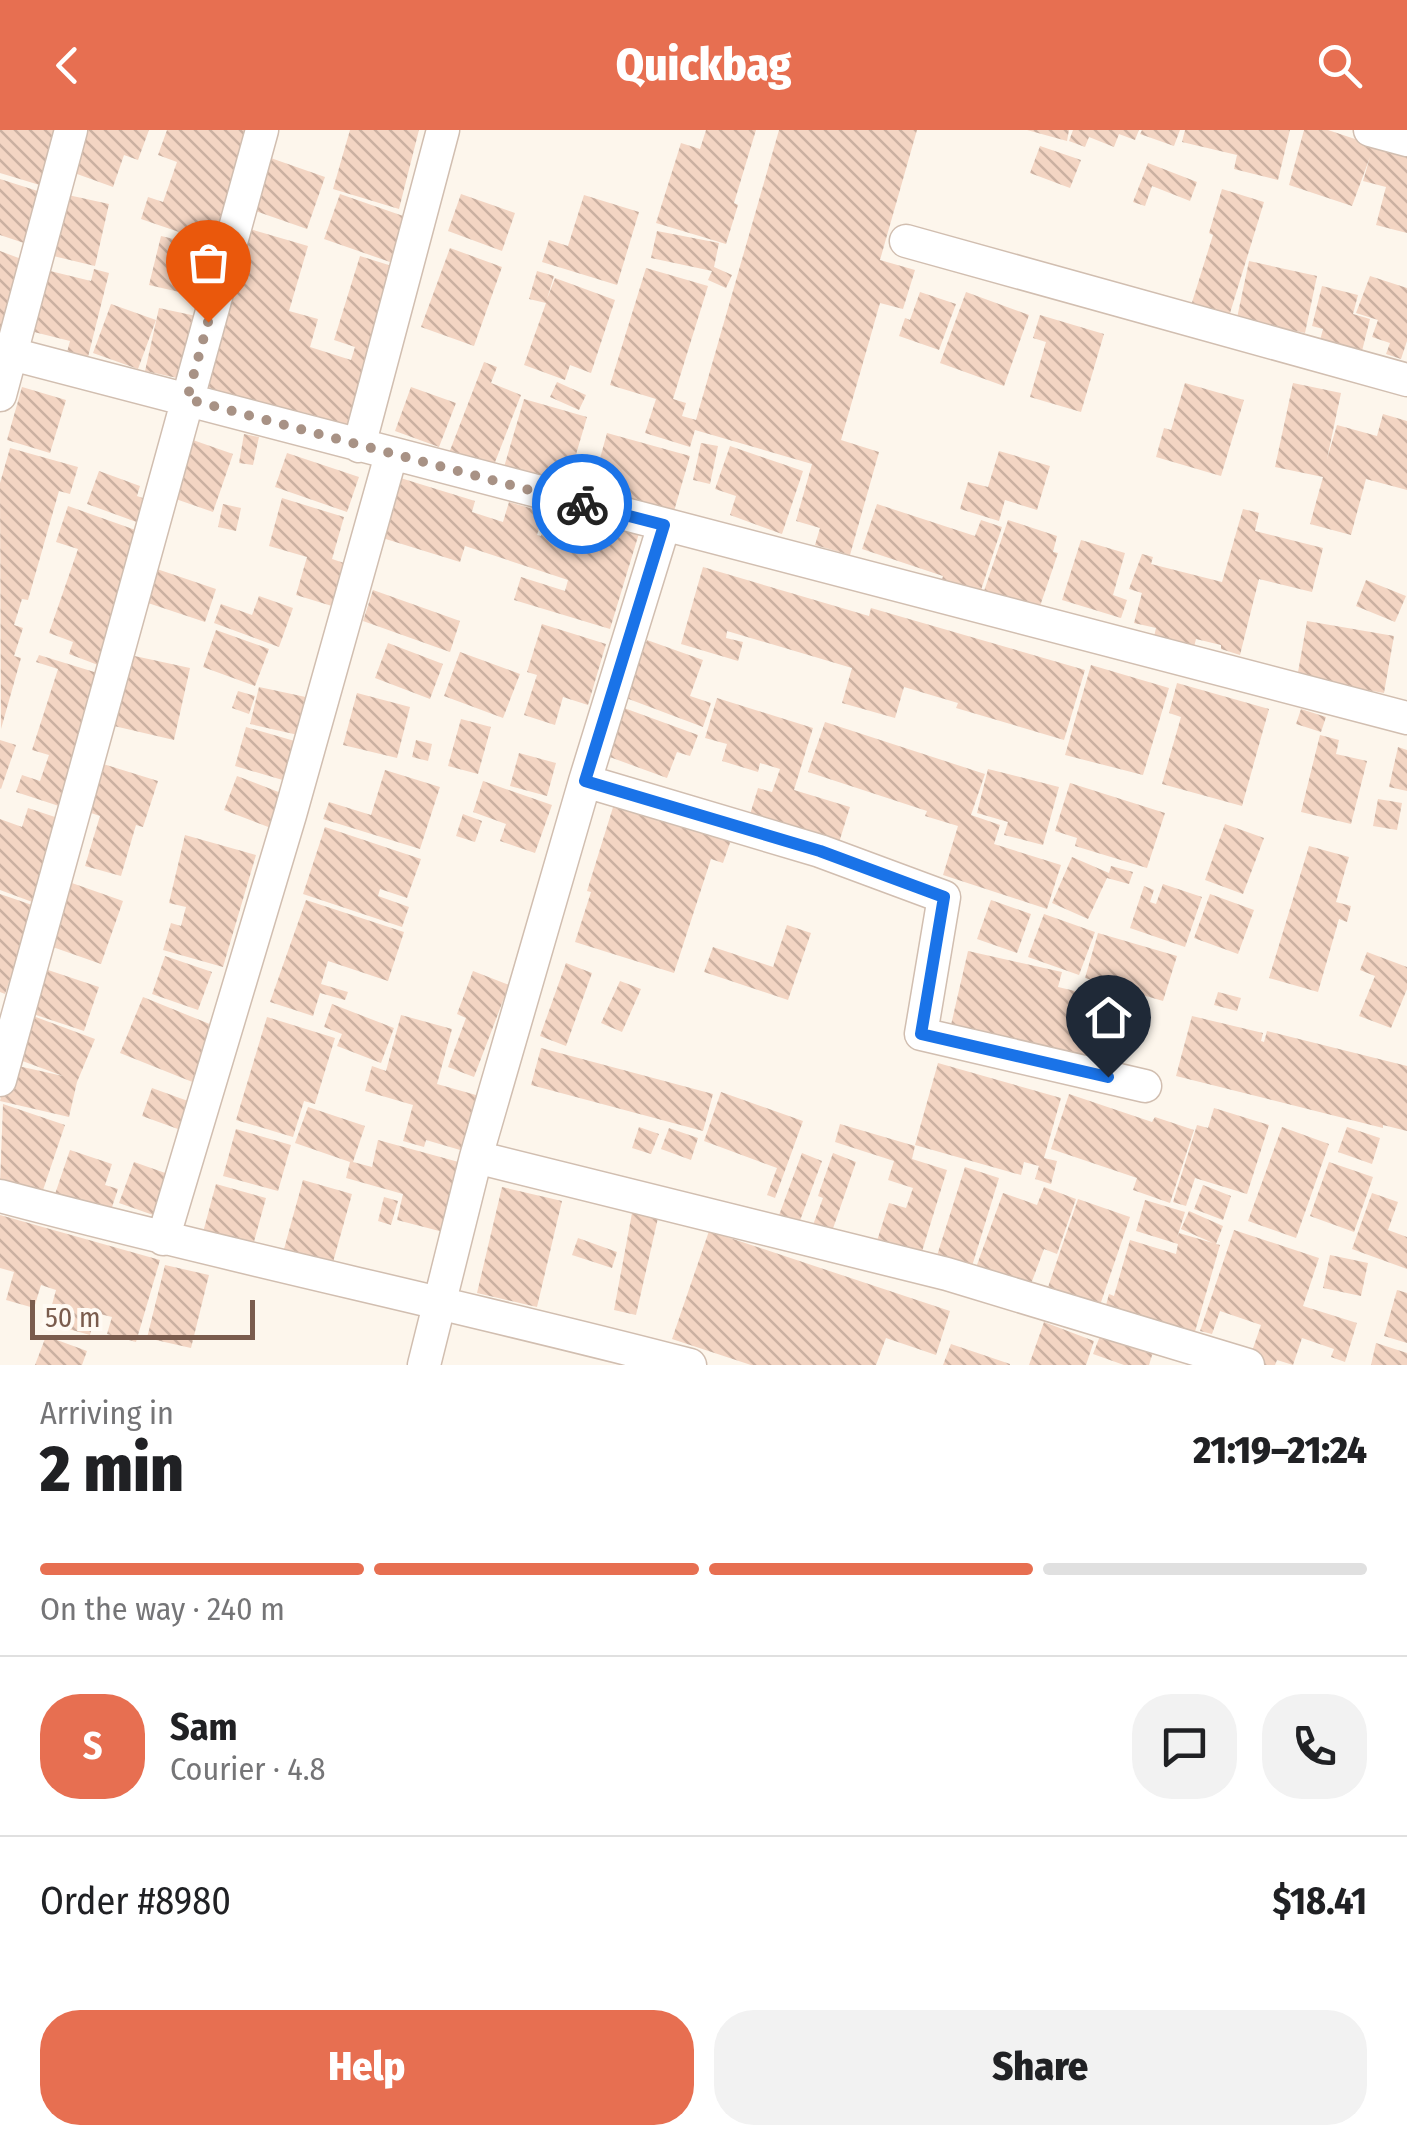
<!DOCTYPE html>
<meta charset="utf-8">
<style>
body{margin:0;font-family:"Fira Sans Condensed",sans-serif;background:#f2f2f2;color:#202124;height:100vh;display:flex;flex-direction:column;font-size:38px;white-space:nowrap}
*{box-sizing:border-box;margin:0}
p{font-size:32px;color:#757577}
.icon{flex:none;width:55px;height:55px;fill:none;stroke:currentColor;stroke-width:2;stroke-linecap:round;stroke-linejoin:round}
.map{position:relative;height:1235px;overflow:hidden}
.panel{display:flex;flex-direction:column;background:#fff;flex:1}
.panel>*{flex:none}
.scale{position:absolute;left:30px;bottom:25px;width:225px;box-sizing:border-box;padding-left:10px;border:5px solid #7a5c4d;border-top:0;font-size:28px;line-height:35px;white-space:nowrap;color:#7a5c4d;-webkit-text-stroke:8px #fffaf3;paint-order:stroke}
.pin{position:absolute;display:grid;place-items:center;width:85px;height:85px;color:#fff;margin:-102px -42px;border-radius:50% 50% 50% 0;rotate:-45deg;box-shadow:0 0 10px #0007}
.pin .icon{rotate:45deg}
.courier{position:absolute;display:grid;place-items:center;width:100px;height:100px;margin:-50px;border:8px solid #1a73e8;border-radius:50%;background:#fff;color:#222;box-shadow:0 2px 12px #0007}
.overview em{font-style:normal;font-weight:800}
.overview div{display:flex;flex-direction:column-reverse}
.overview{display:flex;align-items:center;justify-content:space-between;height:170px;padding:0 40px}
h1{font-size:65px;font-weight:800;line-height:75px}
.bar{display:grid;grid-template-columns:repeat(4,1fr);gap:15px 10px;align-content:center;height:120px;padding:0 40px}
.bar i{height:12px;border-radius:8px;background:#e0e0e0}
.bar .selected{background:#e76f51}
.bar p{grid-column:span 4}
.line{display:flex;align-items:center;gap:25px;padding:0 40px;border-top:2px solid #e0e0e0}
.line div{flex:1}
.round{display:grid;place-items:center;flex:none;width:105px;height:105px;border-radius:40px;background:#f2f2f2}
.cta{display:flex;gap:20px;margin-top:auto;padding:20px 40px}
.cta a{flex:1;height:115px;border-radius:40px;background:#e76f51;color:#fff;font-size:40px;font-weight:800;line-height:115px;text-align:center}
.cta a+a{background:#f2f2f2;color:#202124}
header{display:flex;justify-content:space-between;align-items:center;height:130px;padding:0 40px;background:#e76f51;color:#fff;font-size:45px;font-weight:800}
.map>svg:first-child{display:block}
.building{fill:url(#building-back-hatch)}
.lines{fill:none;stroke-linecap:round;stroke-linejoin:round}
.street-casing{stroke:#d1beb0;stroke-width:35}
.street{stroke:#fff;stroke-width:32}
.done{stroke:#a89285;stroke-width:10;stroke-dasharray:0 18}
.route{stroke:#1a73e8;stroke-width:12}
</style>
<header><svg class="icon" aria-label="back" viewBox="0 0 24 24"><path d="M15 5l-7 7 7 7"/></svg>Quickbag<svg class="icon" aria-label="search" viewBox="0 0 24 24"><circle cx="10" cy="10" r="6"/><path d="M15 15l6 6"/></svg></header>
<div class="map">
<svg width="1407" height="1235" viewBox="0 0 1407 1235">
<defs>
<pattern id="building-back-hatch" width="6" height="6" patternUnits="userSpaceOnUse" patternTransform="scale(2.5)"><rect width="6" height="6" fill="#f3d5c3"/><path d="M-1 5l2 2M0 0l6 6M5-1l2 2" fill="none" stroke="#cab0a1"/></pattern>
</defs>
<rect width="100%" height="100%" fill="#fdf6ec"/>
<path class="building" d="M0,0H60L43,56L0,43Z
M80,0H149L138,30L124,25L113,57L66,40Z
M167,0H251L211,113L141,89L148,67L163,72L177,32L158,25Z
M350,0H419L399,79L333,59Z
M706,0H756L734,73L738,75L726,114L656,93L681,13L700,19Z
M779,0H917L880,130L915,140L903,179L880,173L841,310L879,322L850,425L815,415L820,398L796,391L812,334L695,300L690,317L645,303L656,269L610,255L646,138L708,156L673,269L686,273L682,286L696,290Z
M1027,0H1069L1067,11Z
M1073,0H1139L1135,10L1119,4L1114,17L1089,7L1085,17L1069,11Z
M1142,0H1180L1174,16L1140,4Z
M1185,0H1290L1278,50L1234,39L1237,25L1182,12Z
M1304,0H1328L1373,15L1407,21V103L1376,95L1386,57L1363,51L1370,27L1352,76L1289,55Z
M1040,16L1081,30L1070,58L1030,43Z
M265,26L325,47L307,99L247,78Z
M1148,33L1197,52L1190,71L1152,56L1145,76L1133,72Z
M0,49L44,63L27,114L0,105Z
M1222,59L1264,72L1227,193L1189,182L1213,105L1209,103Z
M59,63L109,74L95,136L45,124Z
M340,64L406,87L390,132L324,109Z
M461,64L515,83L502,121L448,101Z
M584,65L639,82L617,155L542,132L549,110L568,116Z
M243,97L308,116L289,181L318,189L310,217L351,230L355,217L334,210L360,126L395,137L347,295L302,282L300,288L195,257Z
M657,101L719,113L714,137L732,145L726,158L708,150L712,141L651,128Z
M161,106L217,119L205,168L149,155Z
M450,118L502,137L474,216L421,197Z
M0,121L24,130L1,197H0Z
M1249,131L1317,146L1305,203L1237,188Z
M42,139L91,151L94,139L109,143L88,227L67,222L70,211L26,200Z
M537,141L554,146L547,169L555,148L615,170L591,243L570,235L565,250L524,235L546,173L529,169Z
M1370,146L1407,158V211L1401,229L1386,224L1390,213L1372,207L1378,190L1356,183Z
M1322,156L1358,165L1353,184L1370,189L1360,229L1318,218L1323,199L1312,196Z
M920,162L956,174L939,220L899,206L905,188L910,190Z
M966,162L1029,185L1004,256L940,233Z
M111,174L156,190L138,239L93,223Z
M159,178L196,186L182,249L145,241Z
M1040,185L1104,204L1081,282L1030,267L1046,212L1033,208Z
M484,232L497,237L491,253L521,265L492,340L449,323Z
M557,252L586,265L579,280L550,267Z
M1185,253L1244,270L1221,346L1156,327L1164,298L1171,300Z
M1293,253L1341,263L1327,329L1337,295L1377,306L1383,284L1407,291V360L1366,349L1351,405L1310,394L1323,347L1275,337Z
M22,257L66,270L50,323L7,310Z
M411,257L456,273L439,317L395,301Z
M524,269L587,287L565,362L502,344Z
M607,303L690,326L672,388L590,365Z
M244,304L259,307L253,335L239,333Z
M190,309L233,324L213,382L170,367Z
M701,313L718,316L710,354L693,350Z
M730,316L803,341L782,404L730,385L736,366L715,359Z
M10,318L78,337L70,364L59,361L28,470L22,469L14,495L23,498L14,526L21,528L1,599L0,353Z
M999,321L1050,336L1037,380L1005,370L999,391L960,379L968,352L988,357Z
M287,323L359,347L347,382L275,357Z
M99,341L140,356L137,366L151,371L142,394L87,374Z
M394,346L475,371L472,382L503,392L509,372L544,382L537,405L541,406L551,375L640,400L610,499L514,470L521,447L565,461L568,450L465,416L460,432L376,406Z
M282,368L344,387L332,429L344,433L332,476L296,465L307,427L269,416Z
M223,374L241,378L236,401L218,397Z
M877,374L975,406L981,390L1002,397L979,466L941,453L943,446L862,419Z
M68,376L144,403L98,535L69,524L73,512L49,503L78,419L56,412Z
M1243,379L1259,383L1255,401L1323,418L1312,462L1259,449L1240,525L1221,519V515L1196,509L1193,521L1153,511L1156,498L1134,493L1142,463L1129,459L1142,424L1153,427L1151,434L1222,452Z
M1008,390L1057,406L1053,422L1058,423L1039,479L984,461Z
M1081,410L1125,423L1113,465L1127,470L1121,488L1062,470Z
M148,436L216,459L205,492L136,469Z
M703,437L869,486L871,478L1085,540L1064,610L956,578L958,573L904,557L895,588L842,573L852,538L727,501L726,508L743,512L738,531L681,514Z
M1366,450L1406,466L1395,492L1356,476Z
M373,460L460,491L450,522L363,491Z
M259,466L293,478L279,517L214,493L221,474L252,485Z
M1307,491L1394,506L1384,563L1297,548Z
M542,494L606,514L588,575L563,567L555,595L524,585L537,545L527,542Z
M216,500L269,519L255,556L203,537Z
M647,510L703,530L690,566L711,573L703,597L626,568Z
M388,513L443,534L430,569L375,548Z
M460,522L520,544L503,588L444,566Z
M39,525L104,545L62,677L16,662L22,645L40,651L49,625L32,620L58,539L36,532Z
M130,525L190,538L174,610L114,596Z
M1091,535L1169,558L1143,645L1065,625Z
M1177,553L1269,579L1242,676L1162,654L1181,587L1169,583Z
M259,557L315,569L307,607L250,594Z
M238,561L255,566L249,584L232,578Z
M357,563L410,577L397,628L343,615Z
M717,568L813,598L794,660L850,677L837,719L748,691L758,658L772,662L780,639L760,633L758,642L722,631L727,614L705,608Z
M624,578L698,605L690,626L677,622L667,648L607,626Z
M1301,579L1326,587L1321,602L1296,594Z
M461,589L491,597L478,644L448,636Z
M825,592L985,644L971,685L1000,695L994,714L1061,735L1047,779L943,745L958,696L925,686L927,681L808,642Z
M246,597L298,612L286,651L235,636Z
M1320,605L1339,610L1336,624L1367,631L1351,694L1301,682Z
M0,610L16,615L1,659L0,658Z
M416,610L432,614L428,631L412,627Z
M1398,617L1407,620V661L1389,657Z
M519,623L556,633L547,666L510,656Z
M100,633L158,651L143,697L136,695L121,746L85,736L100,686L85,681Z
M988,639L1059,657L1043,715L1004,705L1008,692L977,683Z
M385,640L440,657L420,719L323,689L329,672L371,685Z
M237,646L289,666L276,700L224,680Z
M483,651L552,675L535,723L500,711L506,694L473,682Z
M1070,653L1165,683L1147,738L1075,716L1077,708L1055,701Z
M1378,669L1402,673L1397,700L1373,696Z
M614,674L731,710L723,733L711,729L674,843L575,812L591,762L587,761Z
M28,678L64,690L35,773L0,760V689L22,697Z
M463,684L482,691L475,712L456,706Z
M1225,694L1264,708L1243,764L1205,750Z
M325,697L421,729L407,768L380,759L378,766L409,777L402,797L303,764Z
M185,705L256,725L223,837L163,820L171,793L181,796L186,777L169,773Z
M1309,716L1349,727L1336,772L1351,776L1347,792L1339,789L1318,862L1269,848Z
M1072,727L1109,743L1111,736L1133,742L1129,754L1107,748L1088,789L1052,773Z
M69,752L123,771L101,834L47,815Z
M1163,754L1202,767L1185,817L1130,798L1144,756L1154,760L1150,772L1156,774Z
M0,764L35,776L5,864L0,862Z
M1210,764L1254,780L1238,824L1194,808Z
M306,770L404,802L388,851L328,831L321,854L348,862L345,870L320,863L313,886L270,872Z
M991,770L1031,784L1017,823L977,809Z
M1044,784L1095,802L1079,845L1028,827Z
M787,795L811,803L788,870L704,842L713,817L773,837Z
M1098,803L1177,826L1163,871L1085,848Z
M968,821L1062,842L1058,857L1113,870L1097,942L948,908Z
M1367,822L1407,837V859L1391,898L1359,886L1375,846L1360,840Z
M165,826L212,842L198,880L152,864Z
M566,833L592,843L566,916L540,906Z
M42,838L99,857L84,901L27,882Z
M473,841L509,855L474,947L448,937L466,888L457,884Z
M620,851L641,859L622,902L601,893Z
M1218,862L1241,868L1237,881L1214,875Z
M143,867L217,897L195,953L120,923Z
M332,874L394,898L381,933L337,916L342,904L324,897Z
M401,885L452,899L437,954L483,967L467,1022L426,1010L424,1017L403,1011L413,975L365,961L372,936L386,941Z
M33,886L95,909L77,952L69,987L0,971L9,934L63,946L17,929Z
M1192,886L1263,903L1261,911L1264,912L1267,901L1407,936V1001L1383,995V998L1176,946Z
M267,887L335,908L315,974L304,971L293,1007L236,990Z
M541,918L713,964L703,1001L531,955Z
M938,933L1061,968L1044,1028L1057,1031L1051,1054L1035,1049L1039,1036L1024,1032L1021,1045L915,1015Z
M152,958L199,975L189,1003L142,986Z
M721,962L803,991L775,1068L767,1065L777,1038L704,1011Z
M1069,964L1152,992L1155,987L1194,1000L1170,1073L1133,1060L1137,1048L1051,1019Z
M3,974L65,995L40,1069L0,1055Z
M308,977L365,996L353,1032L372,1037L378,1010L466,1034L447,1103L397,1090L403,1064L346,1048L350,1032L295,1013Z
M1214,978L1269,995L1247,1064L1195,1048L1186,1076L1173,1072L1197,995L1208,998Z
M840,994L915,1016L912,1029L947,1040L920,1128L876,1114L889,1073L906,1078L913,1058L888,1050L894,1031L835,1012Z
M639,997L659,1004L651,1024L632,1018Z
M1282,997L1329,1014L1296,1108L1248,1091Z
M1347,997L1380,1008L1372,1034L1338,1022Z
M669,998L698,1008L691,1030L661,1019Z
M236,999L291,1015L278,1061L223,1046Z
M70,1020L112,1034L105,1055L118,1059L109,1086L54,1067Z
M802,1023L822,1031L795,1104L775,1096Z
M833,1023L856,1032L829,1110L810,1103L823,1068L818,1066Z
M134,1032L171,1045L156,1086L119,1073Z
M1329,1032L1373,1047L1354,1102L1310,1086Z
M965,1037L999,1048L969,1146L934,1135Z
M303,1050L352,1064L330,1143L299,1134L302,1124L284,1119Z
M216,1054L266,1068L252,1119L202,1106Z
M1203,1055L1231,1066L1223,1090L1194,1079Z
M502,1057L562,1071L537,1177L477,1163Z
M1044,1057L1076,1069L1057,1124L1044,1119L1028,1162L974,1143L1003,1063L1037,1075Z
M1372,1063L1398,1072L1388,1100L1407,1107V1139L1352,1119Z
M384,1067L398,1071L391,1095L378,1091Z
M1078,1069L1130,1087L1097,1184L1045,1166Z
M1145,1070L1185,1082L1177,1108L1179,1103L1213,1113L1181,1099L1189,1081L1223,1096L1216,1114L1220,1115L1192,1212L1103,1186L1109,1164L1114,1166L1130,1110L1176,1124L1178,1114L1136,1101Z
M632,1083L658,1088L636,1185L614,1180Z
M0,1085L160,1130L136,1212L107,1204L112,1187L96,1183L90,1205L47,1193L56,1160L41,1155L34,1178L6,1170L14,1142L0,1138Z
M1234,1100L1319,1128L1303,1176L1357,1193L1345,1232L1331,1227L1334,1219L1302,1208L1293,1235L1277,1230L1275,1235H1264L1249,1230L1261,1195L1220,1181L1212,1204L1200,1201Z
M709,1101L950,1181L936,1225L886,1208L876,1235H751L672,1209Z
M578,1108L617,1122L612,1138L572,1125Z
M1330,1125L1368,1133L1361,1166L1323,1158Z
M165,1135L209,1145L191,1218L147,1208Z
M1397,1160L1407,1163V1213L1384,1206Z
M1044,1192L1094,1211L1086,1235H1029Z
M1102,1201L1154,1219L1149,1235H1124L1093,1224Z
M46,1206L87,1221L82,1235H35Z
M1376,1213L1407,1223V1235H1371Z
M951,1214L1010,1234V1235H943Z"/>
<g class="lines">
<defs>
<path id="street" d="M1370,0L1407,10
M906,111L1407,250
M0,221L1407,588
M0,265L71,0
M359,316L443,0
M585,651L820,721L944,767L921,904L1145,956
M0,950L262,0
M476,1027L947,1144L1248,1235
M0,1066C229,1127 461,1175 690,1235
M163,1109L290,685L391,325
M424,1235L476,1027L585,651L664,395"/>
</defs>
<use href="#street" class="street-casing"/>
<use href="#street" class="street"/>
</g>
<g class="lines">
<path class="done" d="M208,192L187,269L582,374"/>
<path class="route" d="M582,374L664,395L585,651L820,721L944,767L921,904L1108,947"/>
</g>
</svg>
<div class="scale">50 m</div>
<div class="pin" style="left:208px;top:192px;background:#ea580c"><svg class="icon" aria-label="bag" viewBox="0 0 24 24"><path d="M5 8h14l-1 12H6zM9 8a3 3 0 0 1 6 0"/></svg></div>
<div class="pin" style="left:1108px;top:947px;background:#1f2937"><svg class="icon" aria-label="home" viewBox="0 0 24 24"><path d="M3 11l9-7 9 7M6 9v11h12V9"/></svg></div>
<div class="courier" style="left:582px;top:374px"><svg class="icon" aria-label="bike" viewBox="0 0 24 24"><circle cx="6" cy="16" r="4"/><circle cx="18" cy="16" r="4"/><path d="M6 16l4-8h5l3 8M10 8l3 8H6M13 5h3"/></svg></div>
</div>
<section class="panel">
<div class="overview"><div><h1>2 min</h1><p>Arriving in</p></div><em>21:19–21:24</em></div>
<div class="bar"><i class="selected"></i><i class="selected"></i><i class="selected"></i><i></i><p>On the way · 240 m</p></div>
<div class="line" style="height:180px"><b class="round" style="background:#e76f51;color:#fff">S</b><div><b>Sam</b><p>Courier · 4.8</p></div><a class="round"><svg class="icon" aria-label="chat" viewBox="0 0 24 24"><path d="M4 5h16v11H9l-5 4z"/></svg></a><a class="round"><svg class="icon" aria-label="phone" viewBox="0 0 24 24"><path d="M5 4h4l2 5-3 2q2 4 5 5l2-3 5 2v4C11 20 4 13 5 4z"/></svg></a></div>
<div class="line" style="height:130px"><div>Order #8980</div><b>$18.41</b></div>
<div class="cta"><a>Help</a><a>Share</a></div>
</section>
